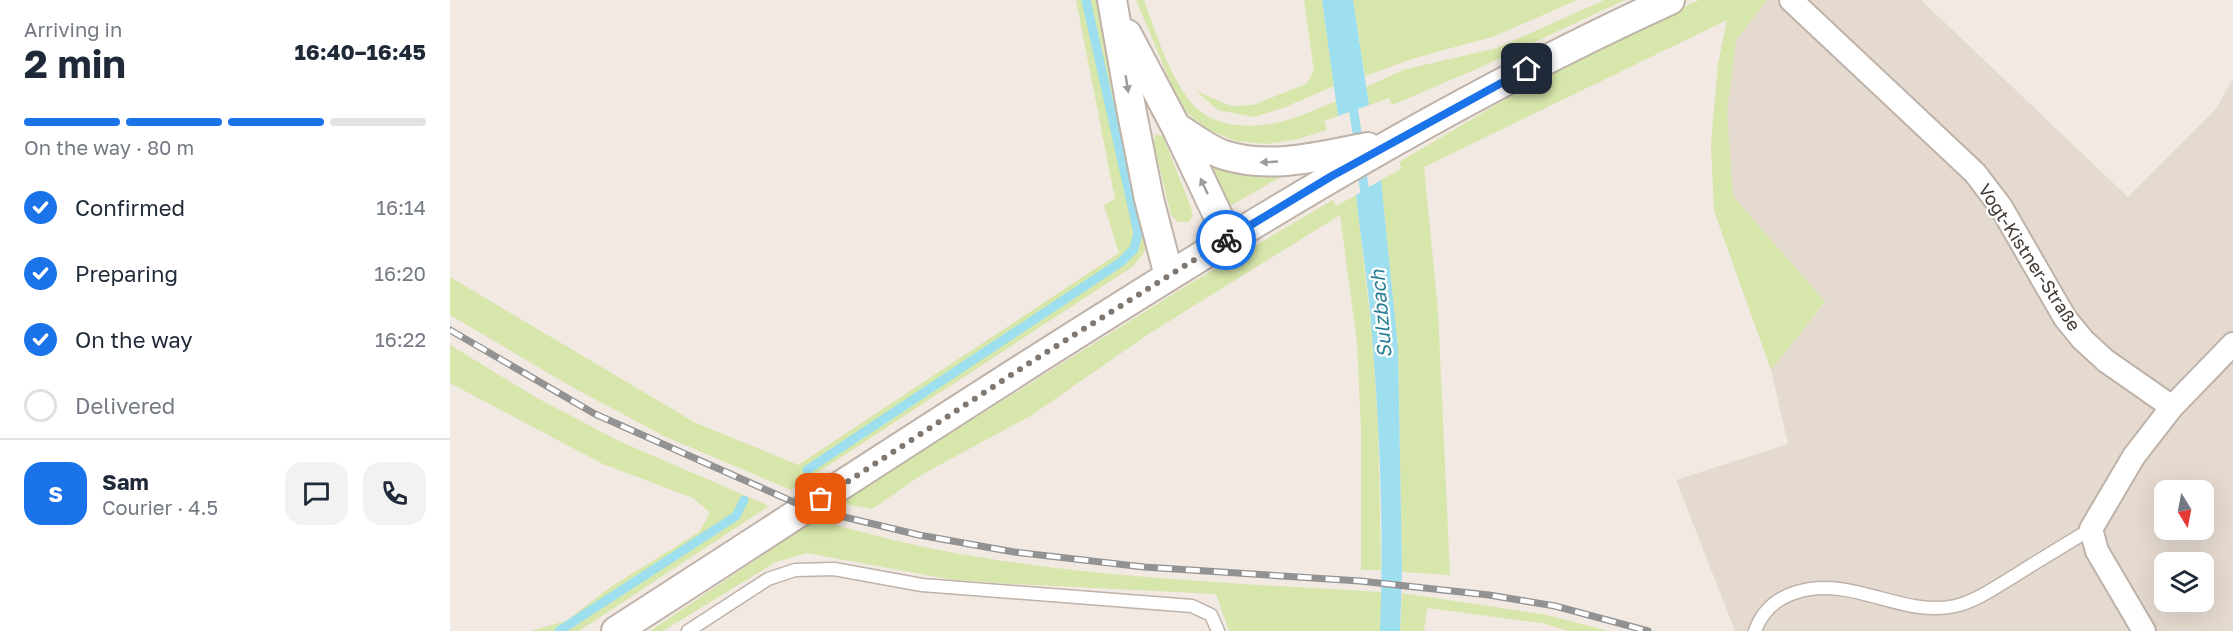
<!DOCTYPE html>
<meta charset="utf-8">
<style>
body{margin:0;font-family:"Golos Text",sans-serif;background:#f2f2f3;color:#1f2937;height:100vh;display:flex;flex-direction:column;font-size:22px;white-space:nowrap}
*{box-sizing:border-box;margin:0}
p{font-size:20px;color:#747a83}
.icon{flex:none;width:33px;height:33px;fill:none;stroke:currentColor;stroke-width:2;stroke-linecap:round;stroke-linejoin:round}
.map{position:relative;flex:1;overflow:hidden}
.details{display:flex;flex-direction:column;background:#fff;width:450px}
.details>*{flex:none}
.needle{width:39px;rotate:170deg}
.tools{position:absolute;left:1704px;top:480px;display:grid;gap:12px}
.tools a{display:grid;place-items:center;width:60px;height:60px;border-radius:12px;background:#fff;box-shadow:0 6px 24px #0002;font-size:30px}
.pin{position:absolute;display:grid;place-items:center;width:51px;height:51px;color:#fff;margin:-26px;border-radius:12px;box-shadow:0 3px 9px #0006}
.courier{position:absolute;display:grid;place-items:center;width:60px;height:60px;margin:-30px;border:4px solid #1a73e8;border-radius:50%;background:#fff;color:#222;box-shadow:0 2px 8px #0007}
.headline em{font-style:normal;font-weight:700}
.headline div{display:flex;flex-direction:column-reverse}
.headline{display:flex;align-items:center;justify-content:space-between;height:102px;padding:0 24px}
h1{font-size:39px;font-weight:700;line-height:45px}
.bar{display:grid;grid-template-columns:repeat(4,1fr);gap:9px 6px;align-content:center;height:72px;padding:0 24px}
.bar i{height:8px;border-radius:4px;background:#e0e1e3}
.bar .current{background:#1a73e8}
.bar p{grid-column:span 4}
.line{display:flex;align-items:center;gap:15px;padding:0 24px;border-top:2px solid #e0e1e3}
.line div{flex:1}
.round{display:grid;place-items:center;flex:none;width:63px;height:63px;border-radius:18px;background:#f2f2f3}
ol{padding:0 24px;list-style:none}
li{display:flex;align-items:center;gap:18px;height:66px}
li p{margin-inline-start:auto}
li .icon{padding:6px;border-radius:50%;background:#1a73e8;color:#fff;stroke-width:4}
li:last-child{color:#747a83}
li i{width:33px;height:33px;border:3px solid #e0e1e3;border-radius:50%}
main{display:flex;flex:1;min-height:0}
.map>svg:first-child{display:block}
.residential{fill:#e5dad0;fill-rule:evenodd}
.green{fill:#d7e6aa}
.water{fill:#9ddeef}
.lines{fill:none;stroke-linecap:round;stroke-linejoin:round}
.stream{stroke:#9ddeef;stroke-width:9}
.service-casing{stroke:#bfb2a8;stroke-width:15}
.minor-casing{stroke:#bfb2a8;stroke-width:26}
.tertiary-casing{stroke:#bfb2a8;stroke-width:32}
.service{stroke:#fff;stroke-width:12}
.minor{stroke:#fff;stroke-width:22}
.tertiary{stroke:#fff;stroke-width:28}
.rail-casing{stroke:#929292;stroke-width:7}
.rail{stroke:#fff;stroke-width:4.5;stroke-dasharray:14;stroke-linecap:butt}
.oneway{fill:#a09c99}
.done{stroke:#7f7770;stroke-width:6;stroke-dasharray:0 10.8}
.route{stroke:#1a73e8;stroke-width:8}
.labels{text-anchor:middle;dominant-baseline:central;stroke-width:4.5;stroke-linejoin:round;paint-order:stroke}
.street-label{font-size:18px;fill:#423933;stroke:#fff}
.water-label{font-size:20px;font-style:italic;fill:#2a7e95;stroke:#fff}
</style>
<main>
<section class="details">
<div class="headline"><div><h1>2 min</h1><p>Arriving in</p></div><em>16:40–16:45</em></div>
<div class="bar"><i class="current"></i><i class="current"></i><i class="current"></i><i></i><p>On the way · 80 m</p></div>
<ol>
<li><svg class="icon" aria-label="check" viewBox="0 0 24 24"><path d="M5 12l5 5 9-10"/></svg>Confirmed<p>16:14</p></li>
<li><svg class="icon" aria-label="check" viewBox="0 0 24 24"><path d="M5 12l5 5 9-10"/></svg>Preparing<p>16:20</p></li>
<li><svg class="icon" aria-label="check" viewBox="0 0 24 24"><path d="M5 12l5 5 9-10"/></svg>On the way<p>16:22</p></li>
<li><i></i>Delivered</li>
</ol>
<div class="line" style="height:108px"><b class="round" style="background:#1a73e8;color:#fff">S</b><div><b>Sam</b><p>Courier · 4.5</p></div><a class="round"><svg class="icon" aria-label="chat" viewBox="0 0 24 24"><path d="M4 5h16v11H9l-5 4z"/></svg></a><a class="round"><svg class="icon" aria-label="phone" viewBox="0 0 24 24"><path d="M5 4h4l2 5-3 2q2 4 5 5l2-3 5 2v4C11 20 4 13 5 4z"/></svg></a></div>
</section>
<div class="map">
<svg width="1783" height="631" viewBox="0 0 1783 631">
<rect width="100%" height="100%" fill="#f1e9e2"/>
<path class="residential" d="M1317,0H1471L1678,197L1766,109L1783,79V631H1285L1226,480L1338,444L1321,370L1375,303L1283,197L1277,112L1286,39ZM1714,490H1754V530H1714ZM1714,562H1754V602H1714Z"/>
<path class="green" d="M626,0H646L698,234L694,253L682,267L341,490L216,437L124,388L0,315V277L244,422L348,465L669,253L654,205L665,199Z
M686,0H694C706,33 718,73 740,101C761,128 800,129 830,122C849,118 868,108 886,101L888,116L874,121L877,130L848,139L816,144L786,141L757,129L736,112L722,86Z
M854,0H872L884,86L833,108L804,117L768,110L746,91L781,106L803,105L856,84L864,71Z
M903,0H1127L1045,36L965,58L915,76Z
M1154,0H1175L1031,67L942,105L939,98L919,105L916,87L953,70L1047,48Z
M1249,0H1317L1286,40L1277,112L1283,196L1375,302L1321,370L1264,211L1261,144L1268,64L1277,20L974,167L988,311L1000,575L952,572L948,348L931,180L952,168L949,162L1085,82L1156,44Z
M705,134L713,136L740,205L743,216L738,222H728L721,215L704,145Z
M750,158C781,174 798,176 832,176L775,209Z
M906,195L922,333L928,422L931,570H911V429L907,342L890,215L700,333L582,415L473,474L422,509L389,503L736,286L883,200L886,206Z
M0,345L87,398L169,441L319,506L129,631H81L116,621L159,588L249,532L260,513L243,498L153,464L0,383Z
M365,520C406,530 447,542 489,550C634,578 784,583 932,592L930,631H779L766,594L548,583L498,579L357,553L326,562L213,631H200Z
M952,593L1097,615L1159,631H1119L1092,623L977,608L974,631H950Z"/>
<path class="water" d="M872,0H903L919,105L888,116Z
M931,180L948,348L952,572L950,631H930C934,533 930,433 922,335C919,288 911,242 906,195Z"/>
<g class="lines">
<path class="stream" d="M902,100L909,146
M911,166L916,200
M357,470L671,262L684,249L688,233L636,0
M109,631L286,516L294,500"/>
<defs>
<path id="service" d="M238,631L318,579L345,570L384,569L472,585L742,606L761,615L768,631
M1305,631C1312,611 1327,598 1347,592C1401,575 1453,618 1505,606C1527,601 1547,586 1566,575C1591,559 1616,544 1641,529"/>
<path id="minor" d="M1341,0L1525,173L1551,207L1615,318L1633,340L1656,361L1722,407
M1694,631L1647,551L1641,529L1684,456L1722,407L1783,344"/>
<path id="tertiary" d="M662,0L682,113L699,199L719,276
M677,34L726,127L779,239
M726,127C741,136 758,150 774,155C821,170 871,156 918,147
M166,631C331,525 494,417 660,313C841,199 1025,89 1220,0"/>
</defs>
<use href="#service" class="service-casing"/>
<use href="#minor" class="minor-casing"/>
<use href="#tertiary" class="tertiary-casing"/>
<use href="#service" class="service"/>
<use href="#minor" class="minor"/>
<use href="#tertiary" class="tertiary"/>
<defs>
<path id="rail" d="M0,330L145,414L357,508L469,535L564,552L694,567L910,581L1039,595L1105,606L1198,631"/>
</defs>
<use href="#rail" class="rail-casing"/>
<use href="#rail" class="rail"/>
</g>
<defs><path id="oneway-solid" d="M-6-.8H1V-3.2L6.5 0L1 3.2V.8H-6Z" transform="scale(1.5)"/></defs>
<g class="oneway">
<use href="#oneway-solid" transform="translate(677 84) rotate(81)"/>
<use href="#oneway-solid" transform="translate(819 162) rotate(177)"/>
<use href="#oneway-solid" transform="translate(754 186) rotate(-115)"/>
</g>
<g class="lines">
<path class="done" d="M371,499L581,362L776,240"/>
<path class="route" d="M776,240L880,177L1077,69"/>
</g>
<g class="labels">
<g class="street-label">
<text transform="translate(1580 257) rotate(57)">Vogt-Kistner-Straße</text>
</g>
<g class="water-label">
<text transform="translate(930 314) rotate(-95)">Sulzbach</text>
</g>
</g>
</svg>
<div class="tools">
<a><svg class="needle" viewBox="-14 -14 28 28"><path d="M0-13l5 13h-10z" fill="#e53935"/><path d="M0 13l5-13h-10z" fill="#747a83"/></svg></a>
<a><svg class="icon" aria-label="layers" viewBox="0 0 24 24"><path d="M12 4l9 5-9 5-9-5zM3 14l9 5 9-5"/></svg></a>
</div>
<div class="pin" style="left:371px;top:499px;background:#ea580c"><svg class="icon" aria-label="bag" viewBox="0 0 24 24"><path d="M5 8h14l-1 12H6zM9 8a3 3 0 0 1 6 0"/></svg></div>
<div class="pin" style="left:1077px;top:69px;background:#1f2937"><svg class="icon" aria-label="home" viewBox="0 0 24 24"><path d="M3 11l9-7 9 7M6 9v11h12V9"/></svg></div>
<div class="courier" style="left:776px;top:240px"><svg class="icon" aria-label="bike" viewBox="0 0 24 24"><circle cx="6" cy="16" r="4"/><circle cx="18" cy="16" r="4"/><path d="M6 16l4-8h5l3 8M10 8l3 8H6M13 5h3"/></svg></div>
</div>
</main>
